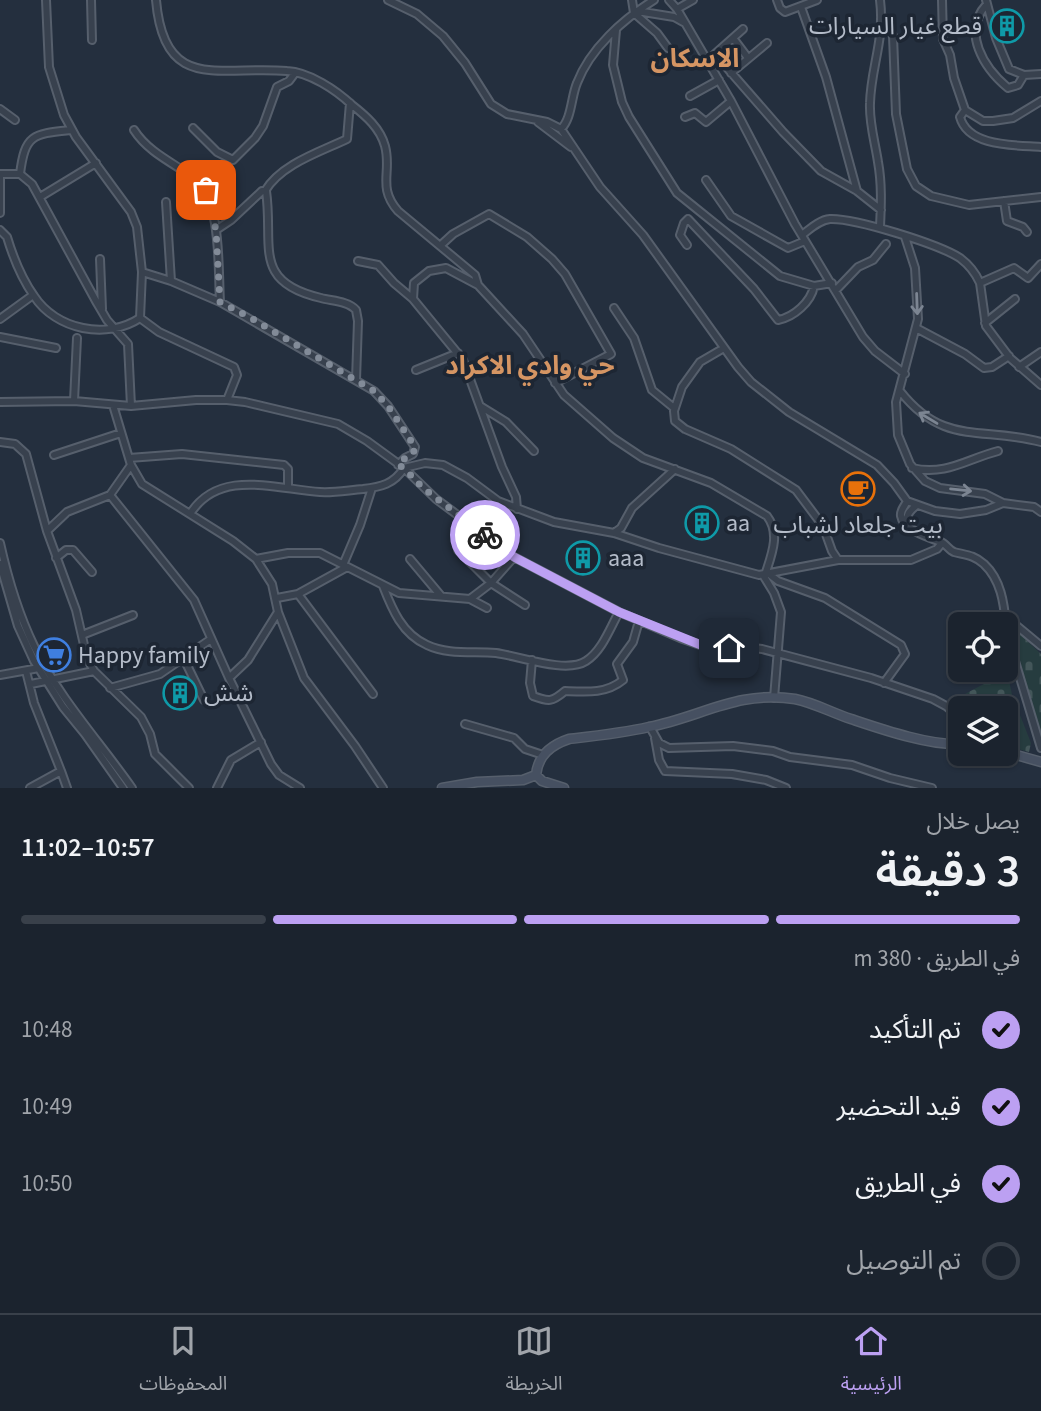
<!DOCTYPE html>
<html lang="ar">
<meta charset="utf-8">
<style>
body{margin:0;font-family:"Source Sans 3","Noto Sans Arabic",sans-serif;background:#282f3a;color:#f1f3f6;direction:rtl;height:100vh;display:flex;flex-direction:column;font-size:26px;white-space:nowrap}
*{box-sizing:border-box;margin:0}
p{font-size:23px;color:#a0a4aa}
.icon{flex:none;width:38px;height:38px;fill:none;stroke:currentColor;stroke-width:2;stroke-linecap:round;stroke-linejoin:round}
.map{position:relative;height:788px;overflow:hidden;direction:ltr}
.panel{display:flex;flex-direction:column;background:#1b232e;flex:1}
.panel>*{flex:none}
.controls{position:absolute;left:948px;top:612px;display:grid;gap:14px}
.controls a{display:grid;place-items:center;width:70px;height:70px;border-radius:10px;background:#1b232e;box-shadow:0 2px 5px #0004,0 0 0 2px #39404a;font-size:35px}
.pin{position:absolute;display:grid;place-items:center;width:60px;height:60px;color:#fff;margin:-30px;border-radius:14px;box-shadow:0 4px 10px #0006}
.courier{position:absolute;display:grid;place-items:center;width:70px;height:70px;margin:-35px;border:5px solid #bca0f2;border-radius:50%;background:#fff;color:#222;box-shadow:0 2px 9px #0007}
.head em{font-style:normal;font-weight:600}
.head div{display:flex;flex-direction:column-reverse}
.head{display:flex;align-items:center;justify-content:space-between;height:119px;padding:0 21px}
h1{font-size:46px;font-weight:600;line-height:52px}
.bar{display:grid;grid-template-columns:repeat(4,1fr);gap:10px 7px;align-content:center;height:84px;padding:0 21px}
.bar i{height:9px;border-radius:5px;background:#39404a}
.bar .active{background:#bca0f2}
.bar p{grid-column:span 4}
ol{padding:0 21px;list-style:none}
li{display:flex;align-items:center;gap:21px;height:77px}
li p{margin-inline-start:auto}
li .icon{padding:7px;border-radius:50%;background:#bca0f2;color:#111;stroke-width:4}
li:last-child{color:#a0a4aa}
li i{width:38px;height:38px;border:4px solid #39404a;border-radius:50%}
.tabs{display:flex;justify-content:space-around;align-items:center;height:98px;border-top:2px solid #39404a;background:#1b232e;font-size:19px;color:#a0a4aa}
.tabs a{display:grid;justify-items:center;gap:4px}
.tabs .active{color:#bca0f2}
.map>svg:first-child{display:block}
.cemetery{fill:url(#cemetery-stones)}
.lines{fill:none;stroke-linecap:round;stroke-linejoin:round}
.street-casing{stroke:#565f6c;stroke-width:10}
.secondary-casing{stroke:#565f6c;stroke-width:11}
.street{stroke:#38414e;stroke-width:6}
.secondary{stroke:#465061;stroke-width:8}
.oneway{stroke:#7c8592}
.done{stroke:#828b98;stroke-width:7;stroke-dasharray:0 12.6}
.route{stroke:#bca0f2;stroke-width:9}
.labels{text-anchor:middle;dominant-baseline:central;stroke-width:7;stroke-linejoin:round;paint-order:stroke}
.poi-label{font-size:24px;fill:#b4bcc9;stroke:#1d2633;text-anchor:start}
.neighbourhood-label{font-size:26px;font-weight:bold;fill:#d59563;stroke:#1d2633}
</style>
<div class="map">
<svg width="1041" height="788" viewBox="0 0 1041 788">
<defs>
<pattern id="cemetery-stones" width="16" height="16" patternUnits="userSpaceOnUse" patternTransform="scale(1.75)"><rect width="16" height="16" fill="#263c3f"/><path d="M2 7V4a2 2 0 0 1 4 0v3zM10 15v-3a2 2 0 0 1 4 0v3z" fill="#435659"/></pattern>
</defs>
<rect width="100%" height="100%" fill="#242f3e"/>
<path class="cemetery" d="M1005,620L1041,654V740L1039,738Z
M1006,666L1012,695L1031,743L1029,752L1006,746V709H969L965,694L995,678L991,670H1006Z"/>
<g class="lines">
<defs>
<path id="street" d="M91,0L92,40
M156,0C164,94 220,65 287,71C309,72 336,90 352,105C366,116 380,128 385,146C392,172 377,187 398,211L475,275L478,285
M388,0L417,14L443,36L465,63L491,104L507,114L547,122L561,129L600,187L643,235L738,367L751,382L789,412L877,465L894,483L907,501L935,511L960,514L986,510L1003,503L1034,507L1041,512
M632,0L634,13L657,33L668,48
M669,0L677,9L731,101L795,224L863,337L875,351L905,374
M777,0L780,8L785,12L817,0
M880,0C885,39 871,67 870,103C869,123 875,142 878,162C882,184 881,205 880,227
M942,0L943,39L950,55L954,78L965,110
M986,0L996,38L1009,69L1024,75L1041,74
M987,4C961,32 984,68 1008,88L1018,85L1024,75
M801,7L826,77L857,191
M677,9L693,0
M637,11L674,17L683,22
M882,16L893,36L896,114L907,169L916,186L931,196L969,205L1041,197
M616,30L613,65L622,102L629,117L677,193L780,276L814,286L832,283
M733,38L748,58
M715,54L783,132L821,171L857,191L881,210
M707,61L743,29
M731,73L767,43
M690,96L719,80
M1041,101L1013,118L993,121H983L965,110L960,117C968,147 1015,145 1041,147
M0,109L15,120
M685,117L695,113L706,122L731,101
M538,122L571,147
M193,128L217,152L233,160L255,138L263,126L277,87L289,81L295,73
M561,129C572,118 571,97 577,83C590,49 623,19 654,0
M134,130C148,152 173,163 193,177C222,198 218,269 220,302
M0,174H20L32,184L97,303L107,320L128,344L131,406
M0,174V213
M20,174C25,134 33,134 71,130
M706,180L731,216L788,248L805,241
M265,191C281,164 320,152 347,139L350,103
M40,197L96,163
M1004,201L1007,221L1023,227L1027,232
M166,202L171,281
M0,230L7,237C13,257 22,279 34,296C56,330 107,340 140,318L142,272L137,227L131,212L76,137L64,115L49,67L46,0
M216,230L231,220L262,191H266C274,245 251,282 321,298C332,301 348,301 356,310L358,321L356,380
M802,235C810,229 819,220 830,219C855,218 938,244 960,258C968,264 976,274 980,283L986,326L1010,358L1041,385
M905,237L915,268L918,319L896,402L898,435L910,464L925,481L940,488L985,494L1003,503
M441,245L453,234L489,214L527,237L552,259L565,274L611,354L555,383
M687,245L680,235L684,223L688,219L754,289L778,320C794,317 811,302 814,286
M100,259L102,309
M358,261L378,265L394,283L413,299
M142,272L171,281L220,302L374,391L388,406L415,447L413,454L405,458L398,465
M980,283L1014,268L1028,278L1041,264
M836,290L858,267L873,260L886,244
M614,308L634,338L652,390L674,408
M140,318L159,332L234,367L237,375L227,400
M0,319L33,295
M985,323L1015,299
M916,328L965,354L984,368L992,367L1009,356
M0,337L56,348
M724,348L700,362L682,387L674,411L675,421L685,429L731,449L796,490L823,526L832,551L838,560
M1019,367L1041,352
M416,370L458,353
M900,391C944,447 982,426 1041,442
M74,401L77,338
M0,402L74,401L131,406L196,400H227L245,402L338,424L367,441L404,468L436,499L514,557L619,612L680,638L706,647L721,650L735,646L762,649L871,678L933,699L946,706L961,719
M113,405L131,465L142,484L233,541L256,559L272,584L278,612L304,678L355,746L383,788
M480,406L506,422L534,451
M0,442L15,444L26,454L47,531
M54,455L121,433
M129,458L182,454L284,465L288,469V488
M131,465L110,495L194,600L229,678L271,764L279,775L300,788
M912,468C946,476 967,459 998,451
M110,495L67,512L47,531L76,610L87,658L94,671L141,717L150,734L155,754L189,788
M907,501C905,506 900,510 901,516C903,530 930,538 941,542C946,544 949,550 954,552C966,555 974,555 984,564C1001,580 1004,603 1006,625
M517,509L516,497L502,467L463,360L413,299L414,283L429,271L446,268L478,285L523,334L564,395L613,438L643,458L711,483L767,516C781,534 771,556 765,575
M190,514C219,468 275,489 320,492C334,493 349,490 363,489C381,487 394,484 404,468L425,463L443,465L467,478L498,501L554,522L614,533L659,548L759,575L838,560H911L937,549L942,543
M907,525C906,515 909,511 917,505
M614,533L621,528L632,508L675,469
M0,543C8,579 18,613 34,646C59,698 99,741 132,788
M458,550L491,583L525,605
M56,558L66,550H73L92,572
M256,559L288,553H320L399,593L470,599L491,583L514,557
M410,559L441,596
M0,564L18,626L34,661L63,707L85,734L123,788
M343,565L360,525L372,488
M769,574L778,581L825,598L901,645L905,654L884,683
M763,575L774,593L781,612L774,698
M383,586C392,609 402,634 427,645C448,655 473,651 496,653C519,656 566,674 586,661C602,651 610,628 619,612
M298,594L373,694
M277,598L298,594L347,567
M470,599L487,608
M1005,616L1041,646
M1006,631L1041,748
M82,635L133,615
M183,657L204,700
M532,660L530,683L533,696C549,702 552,702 565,691C586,692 606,694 623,680L617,664L633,642L639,621
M26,671L34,703L61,771L30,788
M0,675L39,668
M229,678L248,660L278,612
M31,684L94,671
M110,688L160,674L211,639
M465,724L514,738L525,749L543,755
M650,727L659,743L669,748L733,746L773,751L790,757L852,765L890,778L932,788
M655,738L659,760L665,771L732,774L766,780L786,788
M61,771L67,788
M217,788L231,760L261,742"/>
<path id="secondary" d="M1006,752L1041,762
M442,788L477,782L523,780L536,775
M564,788L542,781L536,775C538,755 551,745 569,739C595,736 623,733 649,727C701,717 738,690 795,699C815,703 832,713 851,719C881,729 930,746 961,744"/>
</defs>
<use href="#street" class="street-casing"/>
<use href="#secondary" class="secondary-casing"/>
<use href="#street" class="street"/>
<use href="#secondary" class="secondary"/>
</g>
<defs><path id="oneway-shaft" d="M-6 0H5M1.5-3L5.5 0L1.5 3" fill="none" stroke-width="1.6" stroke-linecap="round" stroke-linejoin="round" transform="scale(1.75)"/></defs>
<g class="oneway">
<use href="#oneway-shaft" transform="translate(917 304) rotate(88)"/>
<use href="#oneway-shaft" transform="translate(928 418) rotate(-149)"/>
<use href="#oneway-shaft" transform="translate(961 490) rotate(6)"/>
</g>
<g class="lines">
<path class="done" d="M206,190L216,230L220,302L251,318L374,391L388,406L415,447L413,454L405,458L398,465L404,468L423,488L485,535"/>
<path class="route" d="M485,535L514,557L619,612L706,647L721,650L729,648"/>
</g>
<defs>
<symbol id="building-ring" viewBox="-11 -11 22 22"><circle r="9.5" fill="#1d2633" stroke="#0f9aa8" stroke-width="1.5"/><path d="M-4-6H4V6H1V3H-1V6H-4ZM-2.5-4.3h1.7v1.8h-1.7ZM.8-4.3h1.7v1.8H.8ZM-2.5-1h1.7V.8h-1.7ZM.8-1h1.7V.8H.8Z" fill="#0f9aa8"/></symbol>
<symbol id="cafe-ring" viewBox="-11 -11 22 22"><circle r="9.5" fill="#1d2633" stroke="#e8710a" stroke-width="1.5"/><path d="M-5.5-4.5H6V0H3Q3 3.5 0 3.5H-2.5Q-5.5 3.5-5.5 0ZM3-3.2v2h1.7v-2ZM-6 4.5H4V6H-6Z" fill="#e8710a"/></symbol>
<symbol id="supermarket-ring" viewBox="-11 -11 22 22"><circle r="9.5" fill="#1d2633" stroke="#3f7fe0" stroke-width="1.5"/><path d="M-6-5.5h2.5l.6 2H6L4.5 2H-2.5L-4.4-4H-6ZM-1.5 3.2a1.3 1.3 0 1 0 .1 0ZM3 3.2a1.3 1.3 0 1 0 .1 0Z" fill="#3f7fe0"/></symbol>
</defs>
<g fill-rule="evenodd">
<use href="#building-ring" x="988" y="7" width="38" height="38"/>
<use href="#cafe-ring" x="839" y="470" width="38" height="38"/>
<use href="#building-ring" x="683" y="504" width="38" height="38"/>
<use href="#building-ring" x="564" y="539" width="38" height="38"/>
<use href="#supermarket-ring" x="35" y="636" width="38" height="38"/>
<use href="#building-ring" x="161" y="674" width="38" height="38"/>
</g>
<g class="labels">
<g class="poi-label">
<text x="982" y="26" text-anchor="end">قطع غيار السيارات</text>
<text x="726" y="523">aa</text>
<text x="858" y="525" text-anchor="middle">بيت جلعاد لشباب</text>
<text x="608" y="558">aaa</text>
<text x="78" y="655">Happy family</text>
<text x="204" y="693">شش</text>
</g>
<g class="neighbourhood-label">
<text x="695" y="58">الاسكان</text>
<text x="530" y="365">حي وادي الاكراد</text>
</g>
</g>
</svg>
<div class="controls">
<a><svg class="icon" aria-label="locate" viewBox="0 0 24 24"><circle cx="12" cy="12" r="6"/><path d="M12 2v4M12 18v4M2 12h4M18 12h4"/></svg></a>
<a><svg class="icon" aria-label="layers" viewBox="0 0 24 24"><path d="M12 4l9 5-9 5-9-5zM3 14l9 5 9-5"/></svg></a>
</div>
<div class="pin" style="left:206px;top:190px;background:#ea580c"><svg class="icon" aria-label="bag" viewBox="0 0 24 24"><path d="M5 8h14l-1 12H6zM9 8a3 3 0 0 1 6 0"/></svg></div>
<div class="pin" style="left:729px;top:648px;background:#1f2937"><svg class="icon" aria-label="home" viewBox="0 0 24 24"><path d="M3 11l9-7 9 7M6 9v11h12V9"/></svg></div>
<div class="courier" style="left:485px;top:535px"><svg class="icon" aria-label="bike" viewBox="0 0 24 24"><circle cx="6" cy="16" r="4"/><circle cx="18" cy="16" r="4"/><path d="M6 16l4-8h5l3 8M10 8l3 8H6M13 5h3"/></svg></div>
</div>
<section class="panel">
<div class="head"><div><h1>3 دقيقة</h1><p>يصل خلال</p></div><em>10:57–11:02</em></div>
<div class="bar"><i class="active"></i><i class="active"></i><i class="active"></i><i></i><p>في الطريق · 380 m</p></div>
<ol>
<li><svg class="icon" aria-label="check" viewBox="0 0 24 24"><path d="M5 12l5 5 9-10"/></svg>تم التأكيد<p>10:48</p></li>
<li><svg class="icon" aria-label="check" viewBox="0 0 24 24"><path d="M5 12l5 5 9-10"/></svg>قيد التحضير<p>10:49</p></li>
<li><svg class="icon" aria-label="check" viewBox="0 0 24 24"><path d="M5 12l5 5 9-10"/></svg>في الطريق<p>10:50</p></li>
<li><i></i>تم التوصيل</li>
</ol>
</section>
<nav class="tabs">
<a class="active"><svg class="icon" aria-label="home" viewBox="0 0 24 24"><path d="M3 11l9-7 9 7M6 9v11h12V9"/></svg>الرئيسية</a>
<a><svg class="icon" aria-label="map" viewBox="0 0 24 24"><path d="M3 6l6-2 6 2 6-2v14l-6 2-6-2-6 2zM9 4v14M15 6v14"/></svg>الخريطة</a>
<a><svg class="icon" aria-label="saved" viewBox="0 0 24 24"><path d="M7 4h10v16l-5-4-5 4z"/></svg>المحفوظات</a>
</nav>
